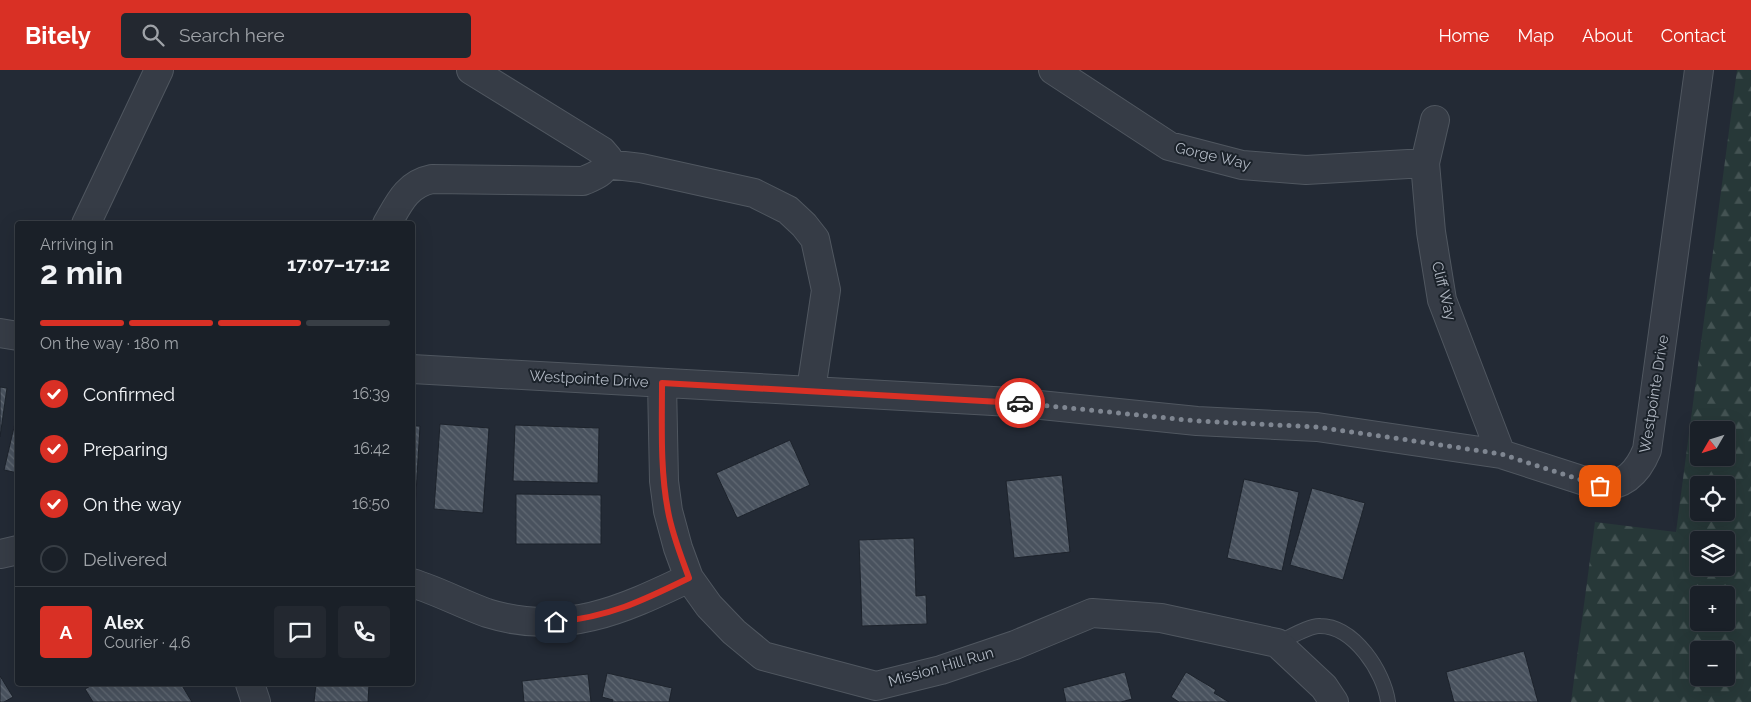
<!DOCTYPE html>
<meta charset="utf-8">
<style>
body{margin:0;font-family:Raleway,sans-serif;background:#232830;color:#f1f3f6;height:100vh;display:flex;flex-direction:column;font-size:19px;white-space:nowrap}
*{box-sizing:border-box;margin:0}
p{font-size:16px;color:#9fa3a8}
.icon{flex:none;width:28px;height:28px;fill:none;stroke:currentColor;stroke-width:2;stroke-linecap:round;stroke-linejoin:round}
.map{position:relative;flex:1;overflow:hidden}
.sheet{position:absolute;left:15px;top:151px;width:400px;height:465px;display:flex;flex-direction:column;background:#1a2028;border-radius:5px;box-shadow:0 5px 20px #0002,0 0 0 1px #383e45}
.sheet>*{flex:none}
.needle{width:32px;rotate:231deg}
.controls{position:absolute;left:1690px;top:351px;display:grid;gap:10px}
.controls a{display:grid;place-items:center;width:45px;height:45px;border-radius:5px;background:#1a2028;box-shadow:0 5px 20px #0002,0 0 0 1px #383e45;font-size:25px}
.pin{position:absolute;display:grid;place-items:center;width:42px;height:42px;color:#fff;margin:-21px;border-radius:10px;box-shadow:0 2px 8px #0006}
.courier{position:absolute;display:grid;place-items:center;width:50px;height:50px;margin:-25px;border:4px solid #d93025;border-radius:50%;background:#fff;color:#222;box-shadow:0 1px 6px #0007}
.headline em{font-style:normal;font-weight:700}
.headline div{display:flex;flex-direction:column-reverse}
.headline{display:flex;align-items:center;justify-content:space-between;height:85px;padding:0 25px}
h1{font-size:32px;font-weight:700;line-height:38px}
.bar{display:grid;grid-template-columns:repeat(4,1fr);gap:8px 5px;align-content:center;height:60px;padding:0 25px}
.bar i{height:6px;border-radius:4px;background:#383e45}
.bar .current{background:#d93025}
.bar p{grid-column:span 4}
.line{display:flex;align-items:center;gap:12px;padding:0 25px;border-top:1px solid #383e45}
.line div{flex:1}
.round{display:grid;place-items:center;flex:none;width:52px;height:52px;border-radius:5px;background:#232830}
ol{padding:0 25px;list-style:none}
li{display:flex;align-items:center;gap:15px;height:55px}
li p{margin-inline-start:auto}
li .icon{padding:5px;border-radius:50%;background:#d93025;color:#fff;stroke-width:4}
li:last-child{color:#9fa3a8}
li i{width:28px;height:28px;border:2px solid #383e45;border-radius:50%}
header{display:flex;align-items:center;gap:30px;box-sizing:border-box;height:70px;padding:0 25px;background:#d93025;color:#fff}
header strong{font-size:24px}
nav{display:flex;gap:28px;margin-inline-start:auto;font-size:18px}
.search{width:350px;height:45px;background:#232830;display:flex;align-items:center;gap:12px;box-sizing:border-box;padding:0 18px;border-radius:5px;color:#9fa3a8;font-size:19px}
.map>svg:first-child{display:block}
.forest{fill:url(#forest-firs);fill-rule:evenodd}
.building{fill:url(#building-back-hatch);stroke:#1d232c}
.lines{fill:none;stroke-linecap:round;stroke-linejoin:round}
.service-casing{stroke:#505760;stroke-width:16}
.minor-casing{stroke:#505760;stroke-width:30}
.service{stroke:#363c46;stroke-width:14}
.minor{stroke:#363c46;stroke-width:28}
.done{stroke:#7f8691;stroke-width:5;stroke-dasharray:0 9}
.route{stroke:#d93025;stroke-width:6}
.labels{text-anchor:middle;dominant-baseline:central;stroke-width:4;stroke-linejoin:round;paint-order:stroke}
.street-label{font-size:15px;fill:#b0b7c2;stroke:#1b222a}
</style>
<header>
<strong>Bitely</strong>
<div class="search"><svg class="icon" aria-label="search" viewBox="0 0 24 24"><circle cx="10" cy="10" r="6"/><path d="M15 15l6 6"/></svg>Search here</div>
<nav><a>Home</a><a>Map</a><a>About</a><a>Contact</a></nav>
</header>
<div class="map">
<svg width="1751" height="632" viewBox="0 0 1751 632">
<defs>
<pattern id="forest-firs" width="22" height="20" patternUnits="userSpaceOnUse" patternTransform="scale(1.25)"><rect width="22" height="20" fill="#273838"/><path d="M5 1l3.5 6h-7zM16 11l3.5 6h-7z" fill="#445353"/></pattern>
<pattern id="building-back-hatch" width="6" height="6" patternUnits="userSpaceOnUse" patternTransform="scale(1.25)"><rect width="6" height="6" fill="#49525e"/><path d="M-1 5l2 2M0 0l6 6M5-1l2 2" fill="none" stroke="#616973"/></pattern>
</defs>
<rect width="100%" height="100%" fill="#232a35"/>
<path class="forest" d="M1737,0H1751V632H1571L1595,452L1676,462ZM1699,360H1726V388H1699ZM1699,415H1726V442H1699ZM1699,470H1726V498H1699ZM1699,525H1726V552H1699ZM1699,580H1726V608H1699Z"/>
<path class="building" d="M0,317L7,318L0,367Z
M18,340V403L4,400Z
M440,354L489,358L483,443L434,439Z
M515,355L599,358L598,413L513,411Z
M412,356H420L415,440H412Z
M790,370L810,415L737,448L716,403Z
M1062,405L1070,482L1014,488L1006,411Z
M1244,409L1299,422L1282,501L1227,488Z
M1312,418L1365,433L1343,510L1290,495Z
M516,424L601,425V474H516Z
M914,468L916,526L926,525L927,554L862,556L859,470Z
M1524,581L1538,632H1454L1446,602Z
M1125,602L1132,629L1121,632H1066L1063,618Z
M1186,602L1216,620L1214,623L1229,632H1179L1171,627Z
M607,603L672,618L669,632H612L613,630L602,627Z
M588,604L591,632H524L522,611Z
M0,606L13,627L4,632H0Z
M94,614H181L192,632H93L85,619Z
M316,614H369L368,632H314Z"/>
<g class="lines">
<defs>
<path id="service" d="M1277,573C1287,569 1310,555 1320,556C1354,556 1384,602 1388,632"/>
<path id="minor" d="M1053,0L1169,76L1242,95L1306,100L1425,93
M1435,50L1425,93L1431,162L1442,230L1501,384
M607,94L641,98L754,123L788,140L804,155L815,169L826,220L811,320
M86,154L159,0
M387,154C399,133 407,114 432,109L583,111C597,105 605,103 608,88L602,81L471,0
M0,263L18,266
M412,299L1011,332L1197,351L1317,357L1501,384L1600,416C1625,416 1638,402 1647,380L1699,0
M662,313L664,411L668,441L678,478L689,508L709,536L734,562L763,586L876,616L941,600L1015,575L1092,543L1161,548L1277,573L1324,617L1334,632
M0,484L18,480
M412,513C438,521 462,534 487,543C564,567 622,540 689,508
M250,614L256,632"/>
</defs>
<use href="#service" class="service-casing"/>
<use href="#minor" class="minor-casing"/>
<use href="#service" class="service"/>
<use href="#minor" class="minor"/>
</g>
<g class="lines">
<path class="done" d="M1020,333L1197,351L1317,357L1401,369L1501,384L1600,416"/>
<path class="route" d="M556,552C609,547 642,531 689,508C681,486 672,464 668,441C660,399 662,356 662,313L1020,333"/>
</g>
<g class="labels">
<g class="street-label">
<text transform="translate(1213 86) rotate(13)">Gorge Way</text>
<text transform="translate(1444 221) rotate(76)">Cliff Way</text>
<text transform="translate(589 309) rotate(3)">Westpointe Drive</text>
<text transform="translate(1654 324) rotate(-81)">Westpointe Drive</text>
<text transform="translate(941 597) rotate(-16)">Mission Hill Run</text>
</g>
</g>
</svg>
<div class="controls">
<a><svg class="needle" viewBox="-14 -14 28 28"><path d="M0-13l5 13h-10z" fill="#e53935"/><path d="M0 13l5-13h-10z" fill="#9fa3a8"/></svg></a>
<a><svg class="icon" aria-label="locate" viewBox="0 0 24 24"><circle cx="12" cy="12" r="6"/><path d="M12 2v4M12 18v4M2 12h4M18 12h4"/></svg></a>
<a><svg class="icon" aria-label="layers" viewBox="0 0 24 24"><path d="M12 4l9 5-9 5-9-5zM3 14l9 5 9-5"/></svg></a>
<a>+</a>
<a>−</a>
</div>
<div class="pin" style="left:1600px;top:416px;background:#ea580c"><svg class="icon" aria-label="bag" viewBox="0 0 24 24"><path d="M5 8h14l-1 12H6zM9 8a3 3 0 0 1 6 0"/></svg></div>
<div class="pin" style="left:556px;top:552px;background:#1f2937"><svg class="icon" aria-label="home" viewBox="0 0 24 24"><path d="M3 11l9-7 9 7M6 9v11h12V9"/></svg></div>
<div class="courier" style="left:1020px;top:333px"><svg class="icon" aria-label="car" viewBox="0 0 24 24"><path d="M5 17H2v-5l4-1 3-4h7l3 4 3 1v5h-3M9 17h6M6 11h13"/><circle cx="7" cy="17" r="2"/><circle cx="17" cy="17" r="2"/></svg></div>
<section class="sheet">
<div class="headline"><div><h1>2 min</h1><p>Arriving in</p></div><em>17:07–17:12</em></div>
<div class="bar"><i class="current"></i><i class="current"></i><i class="current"></i><i></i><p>On the way · 180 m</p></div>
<ol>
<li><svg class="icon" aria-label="check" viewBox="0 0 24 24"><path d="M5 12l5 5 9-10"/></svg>Confirmed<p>16:39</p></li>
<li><svg class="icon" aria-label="check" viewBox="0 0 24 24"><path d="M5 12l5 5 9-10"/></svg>Preparing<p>16:42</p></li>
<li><svg class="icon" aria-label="check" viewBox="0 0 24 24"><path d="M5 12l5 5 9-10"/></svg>On the way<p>16:50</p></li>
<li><i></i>Delivered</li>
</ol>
<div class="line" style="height:90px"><b class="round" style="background:#d93025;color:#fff">A</b><div><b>Alex</b><p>Courier · 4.6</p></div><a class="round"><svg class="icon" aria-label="chat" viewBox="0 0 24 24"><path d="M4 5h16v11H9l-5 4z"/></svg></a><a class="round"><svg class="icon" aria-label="phone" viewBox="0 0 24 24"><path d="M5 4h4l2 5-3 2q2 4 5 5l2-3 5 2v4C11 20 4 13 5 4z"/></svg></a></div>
</section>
</div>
